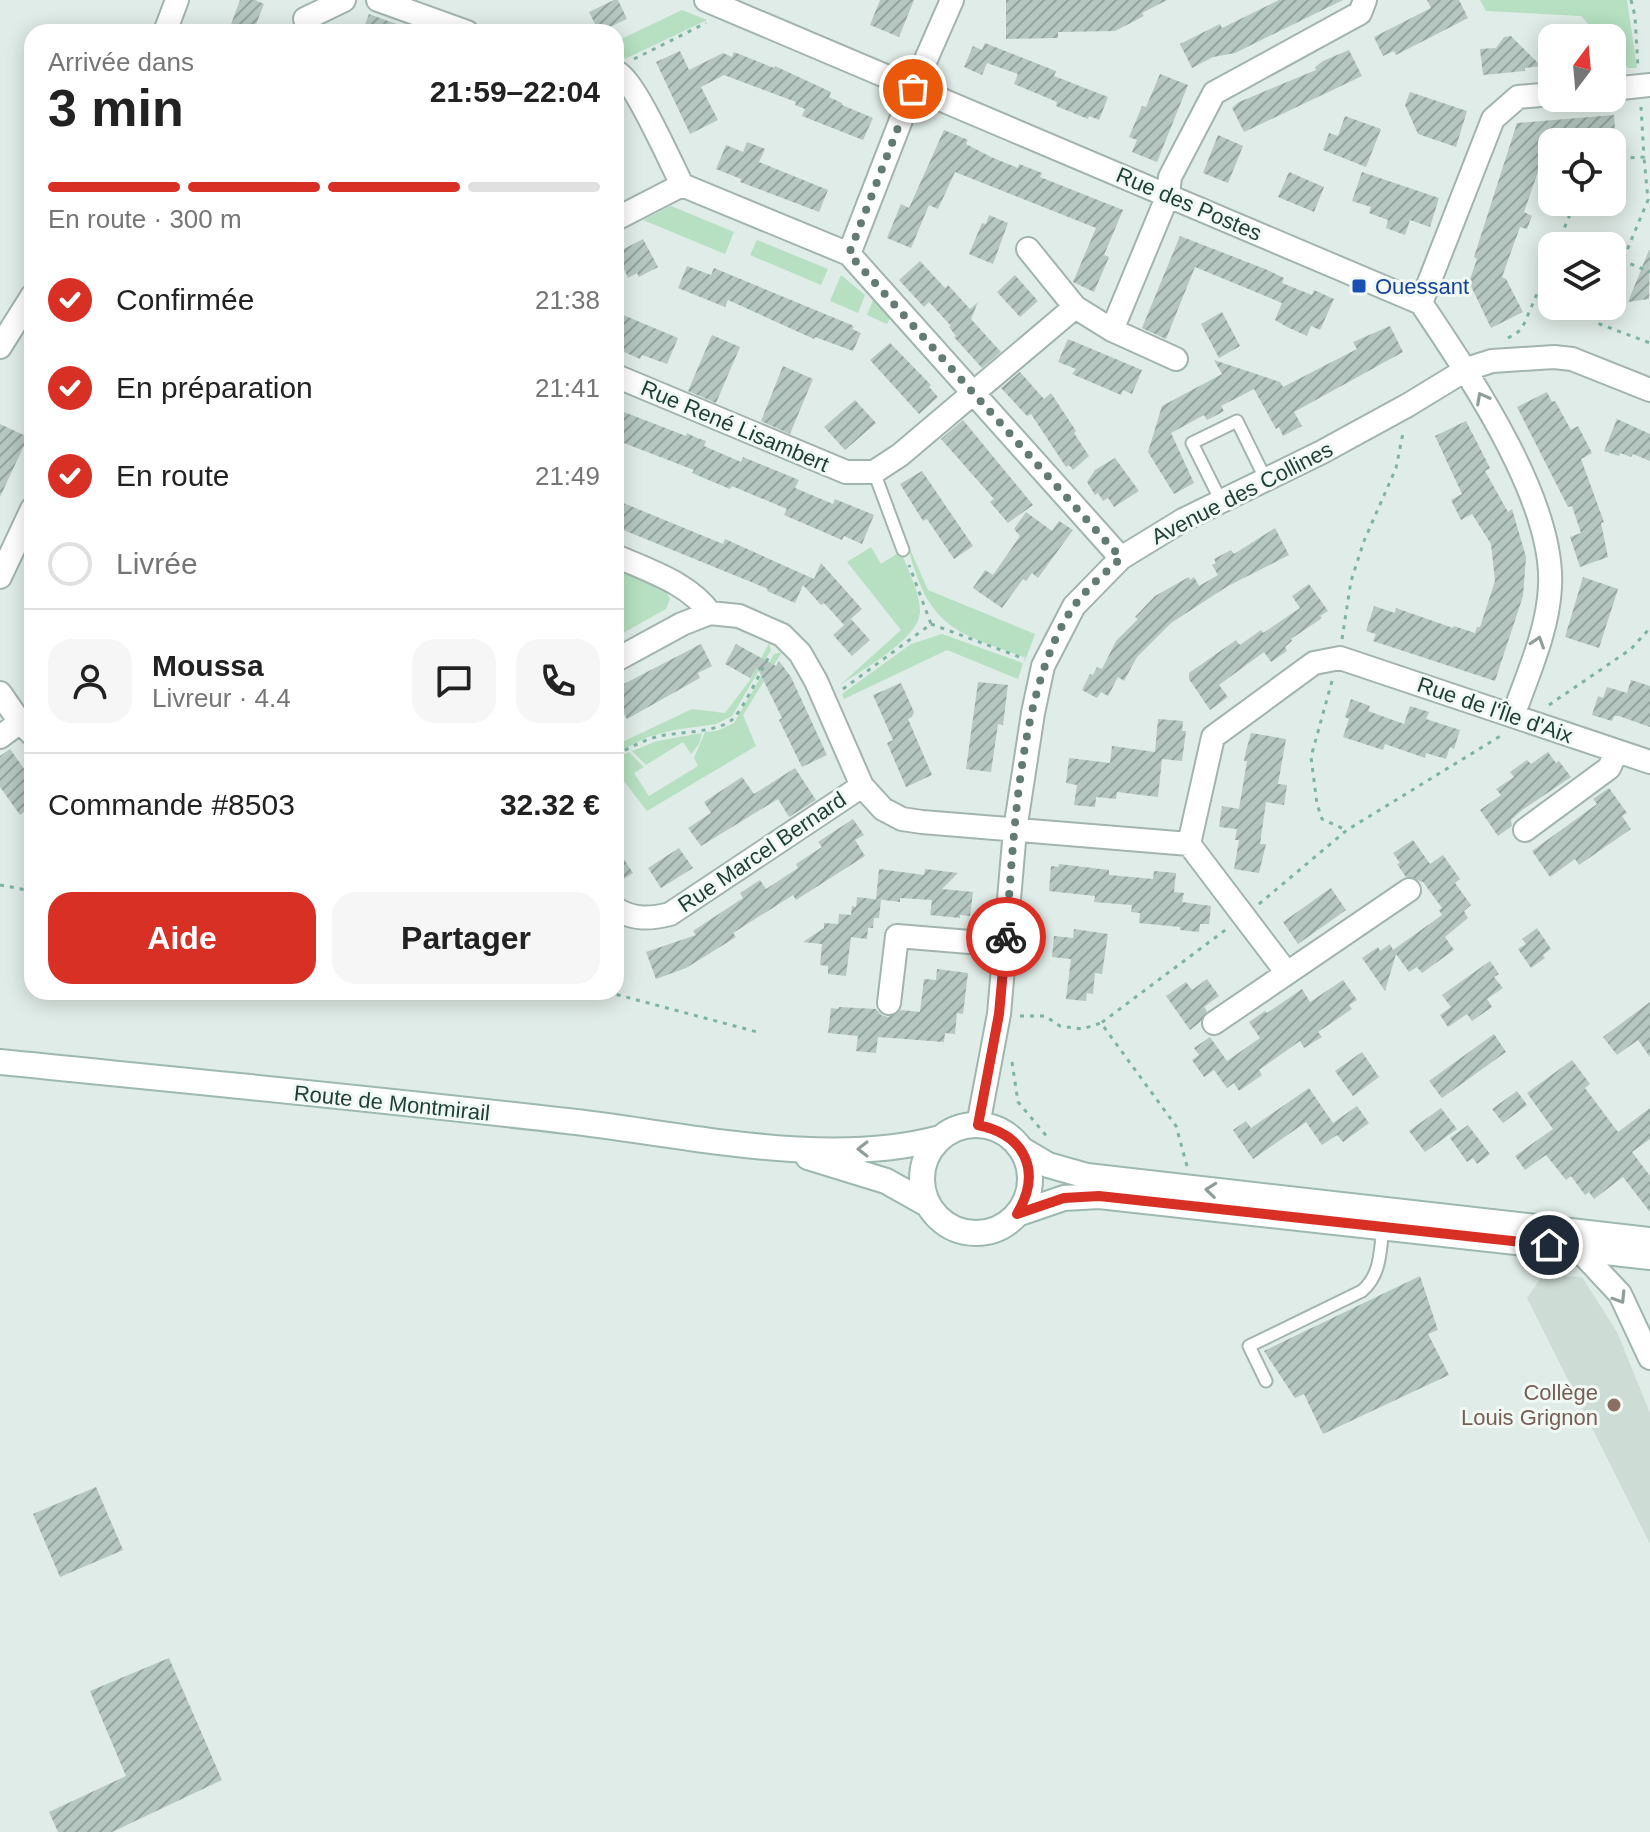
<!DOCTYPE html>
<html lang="fr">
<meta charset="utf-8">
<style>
body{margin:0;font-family:Arial,sans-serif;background:#f6f6f6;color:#222;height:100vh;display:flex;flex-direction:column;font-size:30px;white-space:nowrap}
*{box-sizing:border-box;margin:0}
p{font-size:26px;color:#767676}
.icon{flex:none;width:44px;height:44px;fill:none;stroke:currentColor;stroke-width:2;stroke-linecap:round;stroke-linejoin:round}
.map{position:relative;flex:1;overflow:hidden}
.panel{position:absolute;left:24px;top:24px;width:600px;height:976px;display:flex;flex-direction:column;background:#fff;border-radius:24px;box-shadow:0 4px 20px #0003}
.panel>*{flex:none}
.needle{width:52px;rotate:16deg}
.buttons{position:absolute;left:1538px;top:24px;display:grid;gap:16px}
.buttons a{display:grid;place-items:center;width:88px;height:88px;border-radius:16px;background:#fff;box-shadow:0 4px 20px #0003;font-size:40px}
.pin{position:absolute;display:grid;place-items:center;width:68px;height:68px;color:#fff;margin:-34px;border:4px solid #fff;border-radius:50%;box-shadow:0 2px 8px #0007}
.courier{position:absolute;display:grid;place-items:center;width:80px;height:80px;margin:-40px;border:6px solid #d93025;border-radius:50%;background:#fff;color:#222;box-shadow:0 2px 10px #0007}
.head em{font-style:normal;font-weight:800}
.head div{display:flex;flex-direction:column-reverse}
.head{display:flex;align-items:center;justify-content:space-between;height:136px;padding:0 24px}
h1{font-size:52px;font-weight:800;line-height:60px}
.bar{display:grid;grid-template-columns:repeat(4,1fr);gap:12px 8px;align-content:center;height:96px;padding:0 24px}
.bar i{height:10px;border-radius:6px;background:#e0e0e0}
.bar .selected{background:#d93025}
.bar p{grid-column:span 4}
.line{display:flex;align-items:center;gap:20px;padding:0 24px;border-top:2px solid #e0e0e0}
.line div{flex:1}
.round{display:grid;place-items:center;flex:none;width:84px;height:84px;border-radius:24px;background:#f6f6f6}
ol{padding:0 24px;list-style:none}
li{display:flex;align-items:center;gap:24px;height:88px}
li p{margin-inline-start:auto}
li .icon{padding:8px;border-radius:50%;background:#d93025;color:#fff;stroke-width:4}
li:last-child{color:#767676}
li i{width:44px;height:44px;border:4px solid #e0e0e0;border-radius:50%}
.primary-button{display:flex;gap:16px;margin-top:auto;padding:16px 24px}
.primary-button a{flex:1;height:92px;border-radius:24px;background:#d93025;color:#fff;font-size:32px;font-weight:800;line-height:92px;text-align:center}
.primary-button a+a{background:#f6f6f6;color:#222}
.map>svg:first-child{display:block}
.built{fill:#cedcd6}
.green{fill:#b6e0c1}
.building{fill:url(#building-hatch)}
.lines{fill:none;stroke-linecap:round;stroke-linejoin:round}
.service-casing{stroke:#a2b4ae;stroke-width:15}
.minor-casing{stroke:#a2b4ae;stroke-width:26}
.secondary-casing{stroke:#9db9af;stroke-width:28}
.path{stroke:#7db3a2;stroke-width:3;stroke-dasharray:4 6;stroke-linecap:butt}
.service{stroke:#fff;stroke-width:11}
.minor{stroke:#fff;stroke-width:22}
.secondary{stroke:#fff;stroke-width:24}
.oneway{stroke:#8f9e9a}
.done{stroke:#637b74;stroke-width:8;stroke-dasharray:0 14.4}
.route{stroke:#d93025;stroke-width:10}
.transit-dot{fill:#1a4fb4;stroke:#f1f9f5;stroke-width:3}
.education-dot{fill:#8d6e63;stroke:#f1f9f5;stroke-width:3}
.labels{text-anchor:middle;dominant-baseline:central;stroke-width:6;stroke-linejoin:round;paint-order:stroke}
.street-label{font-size:22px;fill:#1f3e36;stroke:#f1f9f5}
.transit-label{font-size:22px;fill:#164399;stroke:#f1f9f5;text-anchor:start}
.education-label{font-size:22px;fill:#785e54;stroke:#f1f9f5;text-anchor:end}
</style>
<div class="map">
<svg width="1650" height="1832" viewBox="0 0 1650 1832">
<defs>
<pattern id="building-hatch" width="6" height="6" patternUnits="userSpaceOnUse" patternTransform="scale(2)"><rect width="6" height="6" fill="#b5c7c0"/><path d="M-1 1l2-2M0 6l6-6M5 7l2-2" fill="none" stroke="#93a39d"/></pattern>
</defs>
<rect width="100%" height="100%" fill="#e0ece7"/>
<path class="built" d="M1543,1275L1582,1277L1617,1332L1650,1413V1544L1527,1298Z"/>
<path class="green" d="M1480,0H1627L1637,68H1628L1612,50V38H1601L1581,16L1486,11Z
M682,10L707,20L625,59L617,41Z
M671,206L734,232L725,254L643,220Z
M757,240L828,269L821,285L750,255Z
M841,275L865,295L858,313L830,301Z
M873,300L890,318L887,324L867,315Z
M871,547L881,564L901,551C907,569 920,592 920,611C920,639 860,671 839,686L901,630L847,562Z
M909,547L928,590L1035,634L1026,658C975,638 937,634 917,576C914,567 909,556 909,547Z
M616,569L665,589L670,599L666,609L616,637Z
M942,634L1023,663L1018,679L947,650L844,699L842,694L911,644Z
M769,643L771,650L732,716L716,724L674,730L648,737L616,753V745L692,709L725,713L750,680Z
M782,652L743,715L756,746L647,811L616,771V758L629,752L644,767L634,773L649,796L698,766L694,758L705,732L717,731L734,723L774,654Z
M702,733L699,744L691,754L683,742L646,765L632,751L657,741Z"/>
<path class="building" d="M240,0H255L264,4L253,32H243L230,27Z
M614,0H618L627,19L599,32L589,12Z
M880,0H914L899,37L870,25Z
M1006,0H1167L1142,13L1144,16L1115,31L1058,32V38L1006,39Z
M1279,0H1343L1235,53L1213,57L1192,68L1180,44L1220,24L1222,28Z
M1427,0H1459L1468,18L1396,55L1394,51L1383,56L1374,37L1431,8Z
M369,14L413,30L412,32H362Z
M1511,36L1541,66L1525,68V71L1483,75L1480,49L1496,48L1504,37Z
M985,43L1056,71L1054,76L1108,97L1099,120L1089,116L1088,119L1056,106L1057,102L1014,84L1018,74L987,63L982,75L964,67L973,46L982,50Z
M1349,50L1362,76L1244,132L1232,108L1239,102L1316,70L1315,67L1323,61Z
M680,51L689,70L723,53L732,57L734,52L774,68L775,66L831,92L829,97L842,103V105L873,118L863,140L802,116L805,109L795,105L796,102L724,75L701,87L718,120L690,134L656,62Z
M1160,74L1188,85L1157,162L1132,152L1137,140L1129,137L1142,106L1146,107Z
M1410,92L1467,111L1456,147L1418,134L1405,105Z
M1614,115L1616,142H1552V150L1540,151L1541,163L1524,212L1532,216L1527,229L1520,227L1502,277L1506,279L1523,312L1491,328L1469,282L1477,259L1474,257L1517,123Z
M1345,116L1381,129L1366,167L1323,150L1329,133L1338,136Z
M944,130L968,140L966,144L991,157L1018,168L1019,164L1042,173L1040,177L1123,210L1104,255L1109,257L1094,292L1073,282L1096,228L955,172L938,209L929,205L911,248L887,238L901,204L909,208Z
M1218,135L1243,146L1228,183L1203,173Z
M747,142L765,149L759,162L828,190L819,212L740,182L741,179L716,169L726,145L743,152Z
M1289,172L1324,187L1314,212L1278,197Z
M1362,172L1439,198L1430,227L1410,220L1405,235L1386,228L1388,220L1369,213L1371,207L1352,201Z
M989,215L1008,223L993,264L969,254L982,223L986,224Z
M1180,236L1265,269L1284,278L1282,283L1312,295L1314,290L1334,299L1320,330L1311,326L1307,336L1287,327L1275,320L1282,303L1195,267L1166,339L1142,328Z
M643,239L658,267L639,277L637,273L628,278L624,269L616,273V253Z
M1650,250L1649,299L1628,302L1649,250Z
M920,261L945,288L948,285L970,309L978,302L971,319L1001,352L982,368L954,337L956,336L949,327L951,326L929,302L924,307L899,280Z
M687,266L711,275L714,268L854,326L852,329L861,333L853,351L815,337L814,339L728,300L725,307L678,288Z
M1015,275L1038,301L1020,317L997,292Z
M616,312L678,338L667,364L642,355L640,359L622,351L624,348L616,345Z
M1222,312L1240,346L1219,358L1201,324Z
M1390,326L1403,352L1294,412L1302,426L1283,436L1279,427L1276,429L1254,389L1221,406L1224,411L1215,416L1207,420L1204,415L1171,433L1194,483L1174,494L1148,452L1162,406L1222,374L1214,360L1280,382L1283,387L1357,349L1353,342Z
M712,335L740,347L716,403L688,391Z
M1068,339L1142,370L1132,394L1123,390L1121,395L1072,374L1076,369L1058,362Z
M890,343L931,385L929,387L938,397L919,414L870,360Z
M783,366L813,379L790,434L761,421Z
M1020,372L1044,399L1051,393L1076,431L1074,433L1089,456L1073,470L1069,465L1066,467L1031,414L1027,416L1001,388Z
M1547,392L1552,402L1555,401L1571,430L1578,426L1592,453L1581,459L1604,522L1601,523L1608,557L1580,567L1570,537L1581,533L1572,506L1568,507L1517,407Z
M855,400L876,423L845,450L824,427Z
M616,409L686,436L687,433L697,438L706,441L704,446L741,462L743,457L799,480L795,488L833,504L835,499L874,515L862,544L844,536L842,540L784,515L787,509L732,486L730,489L692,473L694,470L616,440Z
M1617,419L1650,434V461L1633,454L1631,457L1620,453L1619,456L1604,451Z
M963,420L1033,505L1008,523L990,502L994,499L941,439Z
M1466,421L1490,468L1485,471L1508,512L1512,509L1526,557L1523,596L1495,681L1373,641L1376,634L1366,631L1374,606L1395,613L1396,608L1453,628L1454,626L1475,633L1477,627H1480L1495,581L1491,544L1472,514L1461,520L1451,500L1462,494L1435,436Z
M0,424L28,437L0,497Z
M1115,458L1139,491L1114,507L1108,498L1103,501L1098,493L1095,495L1087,482L1095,470Z
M922,471L973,546L954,559L927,519L923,521L900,484Z
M616,500L723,544L725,539L814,579L821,563L862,609L844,625L824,603L821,605L803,585L795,603L767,591L768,589L616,527Z
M1026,512L1052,531L1059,521L1073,530L1038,578L1032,573L1026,581L1023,579L1002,608L973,588L985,570L993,575L1020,536L1014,529Z
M1275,528L1289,555L1228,586L1171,623L1137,657L1124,681L1118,677L1108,696L1101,692L1097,698L1082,690L1090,674L1093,675L1097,667L1102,669L1116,641L1138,619L1135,617L1155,596L1189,577L1190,580L1194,577L1199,586L1218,575L1212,565L1216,563L1214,559L1231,550L1234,554Z
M1583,577L1618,589L1599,648L1565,637Z
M1309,584L1328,611L1320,616L1322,618L1291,639L1292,641L1285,647L1287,651L1271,662L1264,652L1219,685L1228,697L1210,710L1189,679V673L1236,640L1240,645L1261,630L1263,633L1300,608L1292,596Z
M851,619L870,640L852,656L833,635Z
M701,644L712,666L698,673L700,678L627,719L624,714L616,718V688Z
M736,644L776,666L779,661L791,677L827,755L802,767L779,720L782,718L757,667L750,678L725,664Z
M1631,680L1650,686V727L1619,716H1614L1612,721L1592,715L1598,696L1603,698L1607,687L1627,693Z
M978,682L1008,685L1003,725L998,724L991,772L966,769Z
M901,683L914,712L912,717L908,719L932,775L906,787L887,743L893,740L873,695Z
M1351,699L1370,706L1368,711L1404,724L1410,706L1429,712L1426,719L1460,730L1454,749L1450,747L1446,759L1426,753L1425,758L1385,744L1383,750L1343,737L1349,719L1345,717Z
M1158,719L1183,721L1182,731H1186L1182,761L1162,759L1158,797L1117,792L1116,799L1096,797L1095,807L1074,805L1077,785L1066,783L1069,758L1110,763L1112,746L1155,752Z
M1251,733L1286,739L1278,784L1287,785L1284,805L1266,802L1260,844H1266L1259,873L1234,869L1239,840H1235L1237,829L1219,827L1222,806L1239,809L1247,761H1244L1246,751Z
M10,749L32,780V806L20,815L0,787V756Z
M1548,752L1556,763L1559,761L1571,777L1522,810L1511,820L1512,826L1498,836L1480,810L1501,795L1496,789L1514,777L1510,772L1527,760L1531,764Z
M795,768L816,800L789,817L778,799L701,846L688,828L711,813L704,802L742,777L754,794Z
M1609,788L1627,813L1622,816L1631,829L1579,865L1575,859L1550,877L1532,851L1597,804L1593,799Z
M853,819L864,835L855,840L865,856L796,900L793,895L733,933L736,937L686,968L656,979L646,952L696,935L693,931L743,898L740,893L760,880L766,889L798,868L796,864L822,847L818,842Z
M1413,840L1430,864L1443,855L1460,879L1455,883L1471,905L1464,911L1468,918L1445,937L1454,950L1422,973L1417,967L1409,972L1396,954L1385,991L1362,958L1378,947L1380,951L1390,944L1393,950L1442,915L1439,910L1442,908L1423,882L1406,877L1397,864L1400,863L1393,853Z
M616,847L633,873L616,884Z
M679,848L693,868L661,888L648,868Z
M1059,864L1109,870V875L1153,879L1154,871L1176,873L1174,892L1184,893L1182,902L1211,906L1209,924H1200L1199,932L1180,930V927L1139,923L1140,913L1131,912L1132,905L1094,902L1095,896L1049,891L1051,866L1058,867Z
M879,869L924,875L925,869L958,873L942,889L973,892L970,916L960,915V918L930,915L932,900L900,898V902L876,899Z
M1331,888L1346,910L1298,944L1283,922Z
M857,897L881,900L879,918H874L873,928H868L867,939L851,937L846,976L828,974V966L820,965L822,944L803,942L824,928V923L838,924L839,914L851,915L852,906L856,907Z
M1537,928L1551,949L1543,955L1545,958L1531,968L1518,949L1526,944L1522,939Z
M1074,929L1108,934L1102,974L1095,973L1093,994L1087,993L1086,1001L1066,999L1071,959L1052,957L1054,936L1073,938Z
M1490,961L1499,974L1494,977L1503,988L1487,999L1492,1007L1472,1021L1467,1014L1448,1027L1440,1015L1451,1007L1442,995Z
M937,969L968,973L963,1014L957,1013L955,1034L945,1033L944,1042L878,1037L876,1053L856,1051L858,1036L828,1033L831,1008L838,1009L839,1007L876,1009L881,1015L888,1017L901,1010L920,1012L924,979L936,980Z
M1207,979L1219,996L1204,1007L1207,1011L1200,1022L1190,1030L1166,996L1186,982L1192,990Z
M1343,980L1357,1000L1349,1005L1352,1009L1318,1032L1322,1037L1304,1048L1300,1041L1259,1070L1262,1075L1239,1091L1234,1083L1227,1088L1214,1070L1204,1077L1192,1060L1199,1055L1194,1048L1210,1037L1227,1061L1260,1038L1249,1022L1265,1011L1267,1013L1302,989L1310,1002Z
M1650,1002V1057L1638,1040L1617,1055L1603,1037Z
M1494,1034L1506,1052L1442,1098L1429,1081Z
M1362,1052L1379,1077L1353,1096L1335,1071Z
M1572,1060L1590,1084L1585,1088L1618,1132L1650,1108V1139L1632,1152L1650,1176V1212L1623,1177L1594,1199L1589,1192L1585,1195L1571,1176L1566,1180L1546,1155L1525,1170L1515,1156L1553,1129L1527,1093Z
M1309,1088L1333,1123L1357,1106L1369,1123L1343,1142L1337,1135L1322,1145L1306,1122L1253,1159L1233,1130L1246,1121L1251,1128Z
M1517,1091L1527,1105L1503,1123L1492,1109Z
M1441,1108L1457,1129L1425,1152L1409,1131Z
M1468,1125L1490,1154L1477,1164L1473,1158L1467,1162L1450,1138Z
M1420,1276L1438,1330L1428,1334L1449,1375L1323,1434L1304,1394L1295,1398L1264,1351Z
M96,1487L123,1550L60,1577L33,1514Z
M169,1658L222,1780L112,1832H58L49,1812L126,1776L90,1691Z"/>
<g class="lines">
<defs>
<path id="service" d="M874,472L903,550
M1221,501L1192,443L1237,421L1266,480
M1266,1381L1249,1346L1362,1291C1381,1275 1380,1251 1383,1228"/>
<path id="minor" d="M378,0L467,32
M706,0L1421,303C1469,375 1555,500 1550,587C1548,631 1527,676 1513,716
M305,19L344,0
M165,32L177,0
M616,72C633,77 672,165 682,185L849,254L913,89L952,0
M1612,89L1650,85
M616,219L682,185
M1028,249L1075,307L1112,330L1176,359
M849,254L1121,558
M1421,303L1493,119L1518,97L1552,94
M1112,330L1168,195L1170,177L1214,93L1360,13L1365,0
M0,347L32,296
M616,376L846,472H874L900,455L1075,307
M616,556C649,571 689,583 710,613
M0,577L32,509
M616,660L682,624L710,613L739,616L782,635L800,653L816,681L862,786L883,809L902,819L922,822L1189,844L1213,737L1314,663L1340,658L1650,762
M0,693L20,722L32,734
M0,737L20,722
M1525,830L1609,768L1617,751
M1189,844L1287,973
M616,909C634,920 650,919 670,914L862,786
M889,1003L897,936L1006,945
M1214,1023L1409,890
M978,1125L999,1014L1015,830L1033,713L1043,666L1074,606L1121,558L1183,520L1322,452L1408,405L1467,369L1492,361L1554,357L1572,359L1650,390
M1577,1248L1620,1294L1650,1358"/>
<path id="secondary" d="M0,1062C189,1081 378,1099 567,1121C684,1134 825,1169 940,1138
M922 1179a54 54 0 1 1 108 0a54 54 0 1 1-108 0Z
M1021,1149L1048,1165L1087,1176L1650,1240
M808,1157L886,1181L927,1204
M1017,1214L1064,1198L1099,1196L1650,1257"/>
</defs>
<use href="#service" class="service-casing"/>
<use href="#minor" class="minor-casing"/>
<use href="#secondary" class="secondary-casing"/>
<path class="path" d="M1631,0L1635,16L1638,68
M634,59L706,23
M1612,165L1628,158L1644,157L1641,107
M616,188L624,191
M1562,236L1589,246
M1557,246L1575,202
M1612,256L1650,272
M1612,286L1648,200L1644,157
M1604,306L1597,323L1650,343
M1508,338L1518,332L1524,324L1552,259
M931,624L1025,659
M1342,639L1351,581L1364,541L1396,468L1403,433
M1332,681L1311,757L1317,804L1322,819L1346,830
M843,689L931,624L909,565
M1549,705L1631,649L1650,628
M616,755C629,748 642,741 656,737C677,731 718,734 734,718C746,704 761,670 771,653
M0,885L32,891
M1259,904L1347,830L1502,735
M607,992L761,1033
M1020,1016H1045L1060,1026L1082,1029L1101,1023
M1012,1062L1018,1102L1049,1139
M1187,1166L1176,1126L1101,1023L1228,928"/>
<use href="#service" class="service"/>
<use href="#minor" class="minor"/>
<use href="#secondary" class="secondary"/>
</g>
<defs><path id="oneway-chevron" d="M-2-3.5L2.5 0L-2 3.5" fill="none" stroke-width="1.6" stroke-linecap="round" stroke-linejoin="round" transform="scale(2)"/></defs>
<g class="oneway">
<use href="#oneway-chevron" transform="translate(1482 398) rotate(-118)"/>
<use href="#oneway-chevron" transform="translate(1538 642) rotate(-72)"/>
<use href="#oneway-chevron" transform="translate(863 1149) rotate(-180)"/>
<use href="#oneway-chevron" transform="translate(1211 1190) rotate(-174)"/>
<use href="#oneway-chevron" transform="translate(1620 1298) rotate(58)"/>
</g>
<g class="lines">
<path class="done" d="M913,89L849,254L1121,558C1105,573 1087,588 1074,606C1018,687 1014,840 1006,937"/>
<path class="route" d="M1006,937L999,1014L978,1125C1026,1135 1042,1172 1017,1214L1064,1198L1099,1196L1549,1245"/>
</g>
<rect class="transit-dot" x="1351" y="278" width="16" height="16" rx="4"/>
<circle class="education-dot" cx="1614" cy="1405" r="8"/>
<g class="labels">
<g class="street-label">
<text transform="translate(1189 204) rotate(23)">Rue des Postes</text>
<text transform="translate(735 426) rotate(23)">Rue René Lisambert</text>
<text transform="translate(1242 493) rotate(-27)">Avenue des Collines</text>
<text transform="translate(1495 710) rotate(19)">Rue de l'Île d'Aix</text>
<text transform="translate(762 852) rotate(-34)">Rue Marcel Bernard</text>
<text transform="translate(392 1103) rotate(6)">Route de Montmirail</text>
</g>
<g class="transit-label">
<text x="1375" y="286">Ouessant</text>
</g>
<g class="education-label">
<text x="1598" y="1392">Collège<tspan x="1598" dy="25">Louis Grignon</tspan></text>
</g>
</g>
</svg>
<div class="buttons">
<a><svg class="needle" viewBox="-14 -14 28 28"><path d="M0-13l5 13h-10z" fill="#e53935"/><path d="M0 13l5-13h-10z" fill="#767676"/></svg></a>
<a><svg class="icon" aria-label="locate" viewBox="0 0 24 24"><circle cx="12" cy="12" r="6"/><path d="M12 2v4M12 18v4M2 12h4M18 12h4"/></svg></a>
<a><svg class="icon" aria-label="layers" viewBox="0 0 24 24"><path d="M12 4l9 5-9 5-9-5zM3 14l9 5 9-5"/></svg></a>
</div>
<div class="pin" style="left:913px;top:89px;background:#ea580c"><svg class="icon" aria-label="bag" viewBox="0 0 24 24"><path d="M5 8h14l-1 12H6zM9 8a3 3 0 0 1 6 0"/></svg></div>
<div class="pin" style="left:1549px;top:1245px;background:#1f2937"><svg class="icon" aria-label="home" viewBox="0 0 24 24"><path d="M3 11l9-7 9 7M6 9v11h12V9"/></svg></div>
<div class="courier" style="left:1006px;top:937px"><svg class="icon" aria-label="bike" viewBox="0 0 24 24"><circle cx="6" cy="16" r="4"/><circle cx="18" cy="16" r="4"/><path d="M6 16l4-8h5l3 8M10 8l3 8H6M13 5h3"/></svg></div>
<section class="panel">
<div class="head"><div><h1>3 min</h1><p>Arrivée dans</p></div><em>21:59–22:04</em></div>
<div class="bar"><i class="selected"></i><i class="selected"></i><i class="selected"></i><i></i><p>En route · 300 m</p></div>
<ol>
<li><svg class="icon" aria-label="check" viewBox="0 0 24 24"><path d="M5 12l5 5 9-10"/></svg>Confirmée<p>21:38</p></li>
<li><svg class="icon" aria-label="check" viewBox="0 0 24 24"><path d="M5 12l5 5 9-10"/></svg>En préparation<p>21:41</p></li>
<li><svg class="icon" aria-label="check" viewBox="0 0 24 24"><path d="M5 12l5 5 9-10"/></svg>En route<p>21:49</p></li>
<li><i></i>Livrée</li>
</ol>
<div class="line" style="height:144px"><a class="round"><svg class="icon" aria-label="person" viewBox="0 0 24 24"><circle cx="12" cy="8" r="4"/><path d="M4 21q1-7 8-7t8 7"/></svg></a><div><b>Moussa</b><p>Livreur · 4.4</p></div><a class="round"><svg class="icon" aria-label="chat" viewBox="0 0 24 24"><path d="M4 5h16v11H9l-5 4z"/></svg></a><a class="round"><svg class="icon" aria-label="phone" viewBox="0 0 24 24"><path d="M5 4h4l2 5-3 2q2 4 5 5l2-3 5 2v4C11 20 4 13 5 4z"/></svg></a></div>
<div class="line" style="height:104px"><div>Commande #8503</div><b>32.32 €</b></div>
<div class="primary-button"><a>Aide</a><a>Partager</a></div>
</section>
</div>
